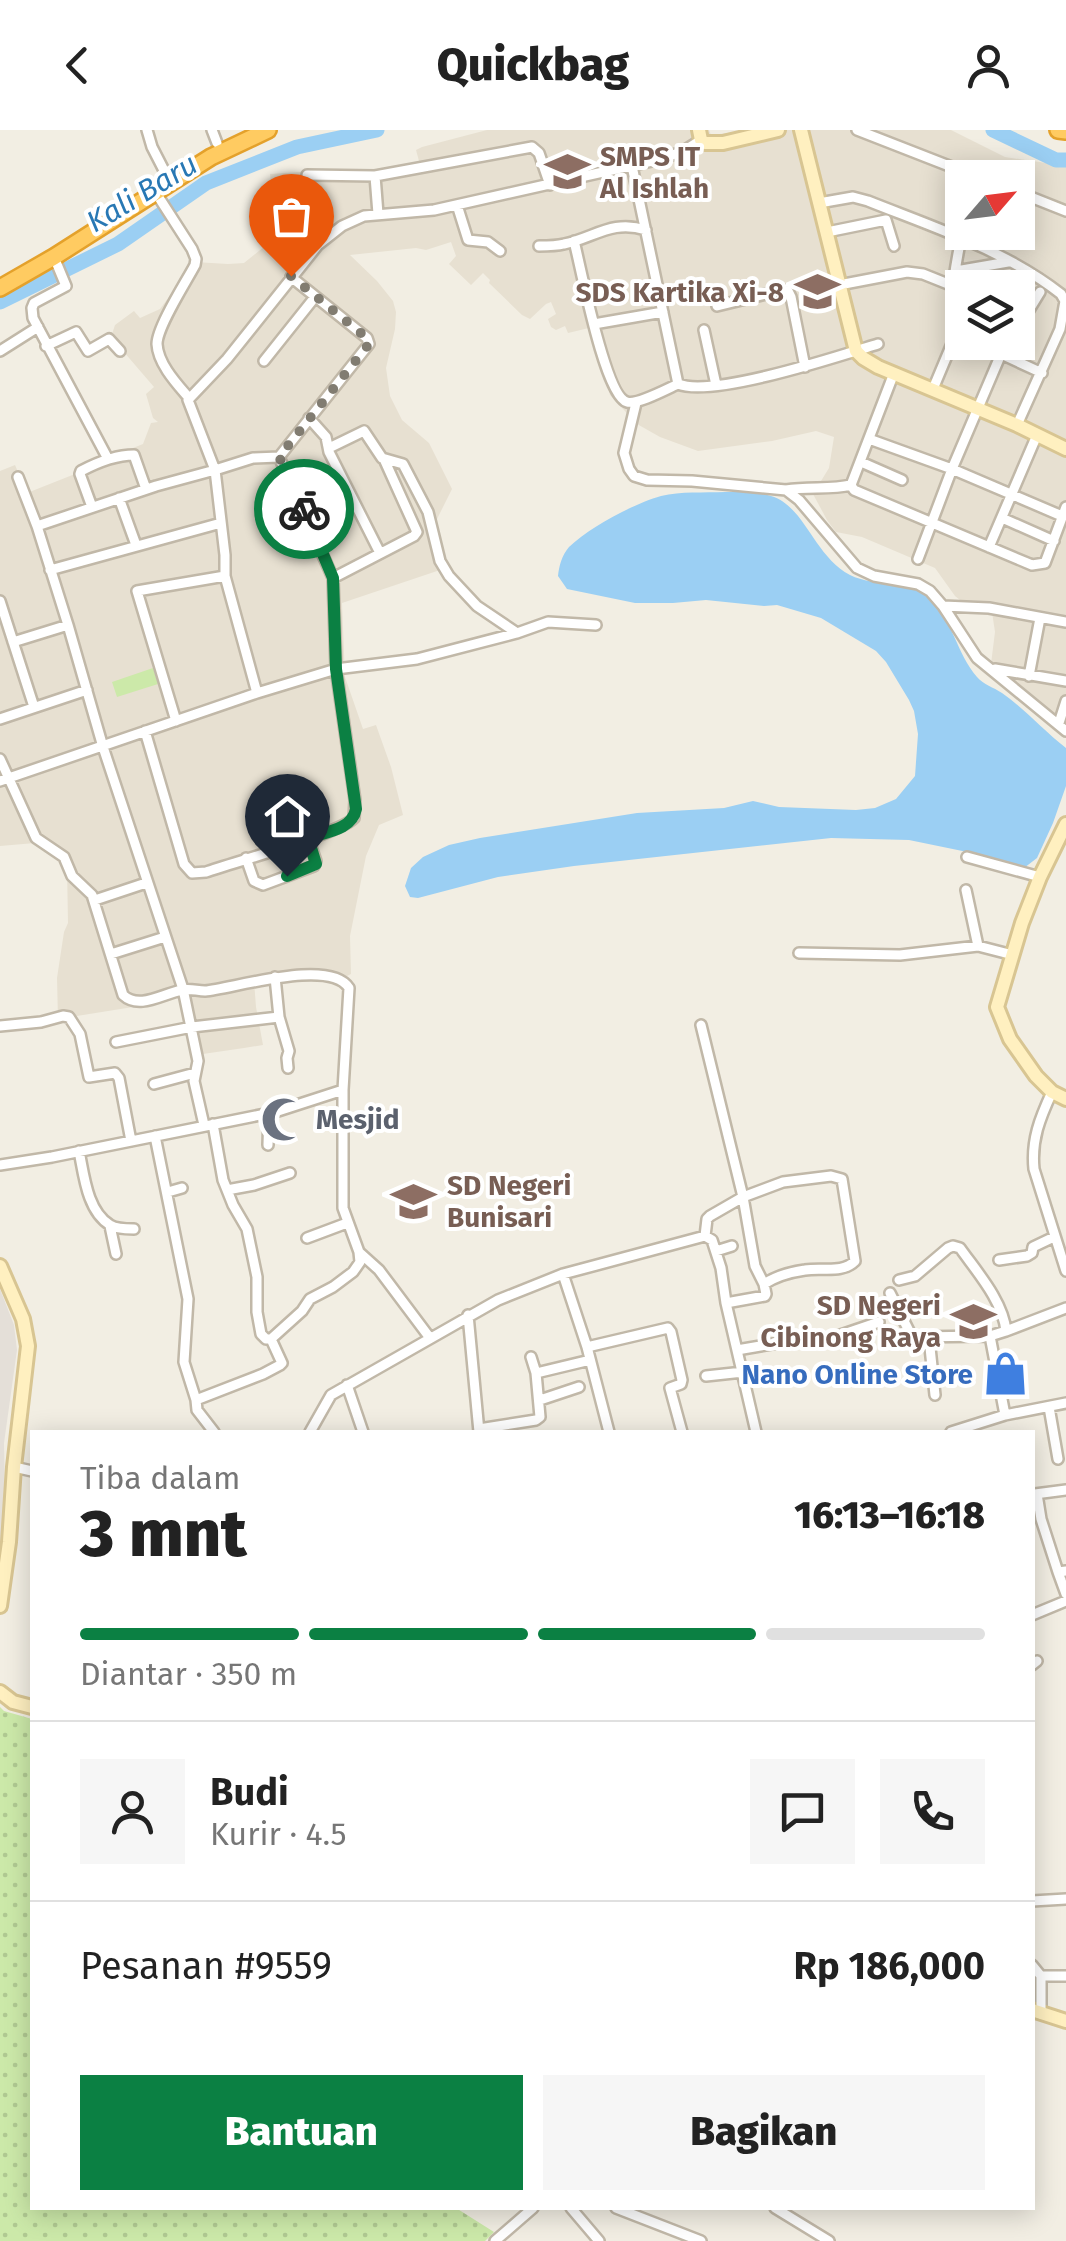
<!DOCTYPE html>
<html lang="id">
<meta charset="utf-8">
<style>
body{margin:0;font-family:"Fira Sans",sans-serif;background:#f6f6f6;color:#222;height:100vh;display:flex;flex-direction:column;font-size:38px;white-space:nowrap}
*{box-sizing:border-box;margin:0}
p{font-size:32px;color:#767676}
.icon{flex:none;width:55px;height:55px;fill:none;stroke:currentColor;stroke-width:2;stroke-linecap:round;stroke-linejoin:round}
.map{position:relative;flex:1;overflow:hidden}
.sheet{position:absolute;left:30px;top:1300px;width:1005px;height:780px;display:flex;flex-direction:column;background:#fff;border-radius:0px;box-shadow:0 5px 25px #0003}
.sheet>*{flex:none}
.needle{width:65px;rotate:62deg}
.controls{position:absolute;left:945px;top:30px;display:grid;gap:20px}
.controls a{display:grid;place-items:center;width:90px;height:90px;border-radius:0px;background:#fff;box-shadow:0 5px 25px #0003;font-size:50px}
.pin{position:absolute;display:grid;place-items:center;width:85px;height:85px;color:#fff;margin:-102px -42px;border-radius:50% 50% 50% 0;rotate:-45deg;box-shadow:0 0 10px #0007}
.pin .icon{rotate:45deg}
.courier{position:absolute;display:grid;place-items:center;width:100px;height:100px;margin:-50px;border:8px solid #0b8043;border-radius:50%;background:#fff;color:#222;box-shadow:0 2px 12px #0007}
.summary em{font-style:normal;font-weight:800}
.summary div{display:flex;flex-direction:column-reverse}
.summary{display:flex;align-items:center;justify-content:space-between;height:170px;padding:0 50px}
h1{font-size:65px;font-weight:800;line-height:75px}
.bar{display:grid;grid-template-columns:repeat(4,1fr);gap:15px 10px;align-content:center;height:120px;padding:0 50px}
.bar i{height:12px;border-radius:8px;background:#e0e0e0}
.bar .current{background:#0b8043}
.bar p{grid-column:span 4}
.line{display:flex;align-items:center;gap:25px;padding:0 50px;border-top:2px solid #e0e0e0}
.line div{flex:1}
.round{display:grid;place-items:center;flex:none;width:105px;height:105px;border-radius:0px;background:#f6f6f6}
.action{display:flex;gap:20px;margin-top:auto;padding:20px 50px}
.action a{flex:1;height:115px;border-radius:0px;background:#0b8043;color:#fff;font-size:40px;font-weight:800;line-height:115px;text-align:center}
.action a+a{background:#f6f6f6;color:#222}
header{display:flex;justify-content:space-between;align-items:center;height:130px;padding:0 50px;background:#fff;font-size:45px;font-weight:800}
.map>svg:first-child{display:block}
.residential{fill:#e7e0d1;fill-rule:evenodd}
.industrial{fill:#e4dfd8}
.park{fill:url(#park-dots)}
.pitch{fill:#cce9a9}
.water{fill:#9bcff3}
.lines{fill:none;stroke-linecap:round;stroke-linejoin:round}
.river{stroke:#9bcff3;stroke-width:15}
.street-casing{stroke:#c1b8a8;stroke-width:14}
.secondary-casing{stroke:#d8c592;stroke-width:18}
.highway-casing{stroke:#e4a12b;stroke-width:20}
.street{stroke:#fff;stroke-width:9}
.secondary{stroke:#fff0c0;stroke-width:12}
.highway{stroke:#ffcb61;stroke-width:15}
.done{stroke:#817c71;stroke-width:10;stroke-dasharray:0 18}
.route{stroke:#0b8043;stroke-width:12}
.labels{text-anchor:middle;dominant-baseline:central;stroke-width:8;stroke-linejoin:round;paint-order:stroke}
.education-label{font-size:28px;font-weight:bold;fill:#785e54;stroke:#fff;text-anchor:start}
.worship-label{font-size:28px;font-weight:bold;fill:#5b616d;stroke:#fff;text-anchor:start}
.shop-label{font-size:28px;font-weight:bold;fill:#366cbe;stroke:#fff;text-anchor:end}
.water-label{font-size:30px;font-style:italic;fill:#2878b4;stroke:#fff}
</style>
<header><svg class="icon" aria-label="back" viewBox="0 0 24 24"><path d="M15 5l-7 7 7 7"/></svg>Quickbag<svg class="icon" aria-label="person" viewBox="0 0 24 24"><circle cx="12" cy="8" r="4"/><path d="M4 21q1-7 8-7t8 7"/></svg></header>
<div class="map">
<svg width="1066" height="2111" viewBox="0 0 1066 2111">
<defs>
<pattern id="park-dots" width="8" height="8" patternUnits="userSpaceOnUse" patternTransform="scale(2.5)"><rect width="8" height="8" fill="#cce9a9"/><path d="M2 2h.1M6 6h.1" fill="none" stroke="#b0c992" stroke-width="1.8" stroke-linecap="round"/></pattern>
</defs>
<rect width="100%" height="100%" fill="#f2eee3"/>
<path class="residential" d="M487,0H709L711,5L753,0H951L1005,27L1066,36V605L999,545L991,534L995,502L992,482L971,479L955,466L935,438L862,407L836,402L827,390L813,364L829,338L834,307L816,301L772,311L698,321L660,307L637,294L610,265L593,197L568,203L565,196L556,200L551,197L548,189L556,184L551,172L546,174L530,189L522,185L489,153L490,150L483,143L471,155L449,134L456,126L451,112L426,120L416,118L350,125L377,151L393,171L396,182L395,199L386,238L390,266L402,290L429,313L452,359L430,403L443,439L342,473L345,547L363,599L376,595L391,637L403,685L379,695L366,726L350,806L351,844L345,847L335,845L254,851L256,877L263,915L244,918L196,925L182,866L158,873L58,889L57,848L64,802L68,793L67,737L63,730L35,713L0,716V341L15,335L27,363L80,342L93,334L143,314L151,293L158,292L153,288L146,264L154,257L111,207L115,195L134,181L140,188L160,179L195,132L228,134L244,133L286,99L274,85L270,44L329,40L376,43L417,35L419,31L416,20L422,17ZM962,48H1018V102H962ZM962,158H1018V212H962Z"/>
<path class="industrial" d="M0,1159L14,1195L17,1220L4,1313L5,1368L0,1418Z"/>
<path class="park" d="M0,1577L4,1581L32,1589V2078H456L494,2102L485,2111H0Z"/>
<path class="pitch" d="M153,538L158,554L117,567L112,552Z"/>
<path class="water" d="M725,362C740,362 756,361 771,366C805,376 813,425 850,445C876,458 907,447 930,468C952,489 957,524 977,547C984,555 993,557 1002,563C1025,579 1044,601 1066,618V656L1053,693L1037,728L1024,738L1007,737L977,724L909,710L831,708L574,736L498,747L418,768L410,767L405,756L411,738L423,727L449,715L480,708L637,683L724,678L753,671L779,677L856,680L875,678L896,669L915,646L918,604L914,581L909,570L886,532L876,521L821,488L777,475L764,476L706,470L673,473H635L567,459L558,446C559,436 562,425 569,417C590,397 633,374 661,366C681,361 704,363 725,362Z"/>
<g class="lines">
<path class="river" d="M993,0L1056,30H1066
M0,172L118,114L206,53L297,17L377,0"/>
<defs>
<path id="street" d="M147,0L152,17L171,54
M212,0L217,13
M857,0L980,48
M632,36L678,254
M307,45L375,46L532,17L539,23L550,55
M375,46L378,84
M1018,62L1066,81
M156,63L192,119L196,129L195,135C186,152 157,197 157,214C158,234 177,254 189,268
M819,73L853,67L868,71C933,97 1005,120 1061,164L1065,171L1060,199L1017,295
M457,75L468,110L488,112L500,121
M827,102L886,90L894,116
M961,107C957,133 944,179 962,199
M574,111C581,138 605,266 627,272C637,275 667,259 678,254
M539,116C547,116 556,116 564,114C594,108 612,89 646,100
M54,127L66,156L34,173L32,178L33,188L108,329
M956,141L1008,132
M839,155L907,142L923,144L953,156
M717,176L782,160L788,161L791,167L805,237
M594,194L663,182
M1018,198L1040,162
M704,200L716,255
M983,212L1001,224L1042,243
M46,216L76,202L88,221L109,209L120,221
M0,221L38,197
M264,231L315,167
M894,243L851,355L854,360L1032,435L1045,433L1066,377
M678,254C713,268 839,226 878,214
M933,259L959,197
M636,273L624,323L629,339L634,346L647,350L692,351L786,360L799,370L857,438L874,446L918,454L930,461L943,476L977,528L1066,601
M309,288L326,307L329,322L380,423
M869,309L952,339L1062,386
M329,318L364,301L382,328L403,334L428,382L440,431L449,446L477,476L517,503L548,492L596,495
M861,332L902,350
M18,347L37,396
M786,360C808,356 830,360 851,355
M119,368L136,415
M92,377L80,344L81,341C98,332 115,325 134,325L146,359
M1002,388L1054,411
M989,417L1037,305
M918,429L952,339L1001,224L1008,212
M50,440L221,393
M333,448L414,406L417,402L384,329
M0,471L34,577
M943,476L989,478L1066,492
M13,512L68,495
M995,539L1066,551
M1029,546L1040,488
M257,563L225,446V425L215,340L253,328L279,327
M0,589L87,560
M176,591L137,461L225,446
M1059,593L1066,571
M145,601L184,734L192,743L206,742C234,732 339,704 354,688L355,670L336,539L333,448L279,327L369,214L367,208L291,147
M0,629L36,708L64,727L72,746L92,765L123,865C139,880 162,864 182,860C190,858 197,861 205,861C235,858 330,828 349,858L343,960V1078L359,1122L379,1140L430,1208
M0,651L257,563L336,539L417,529L517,503
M967,727L1040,747
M246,728L254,751L263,755L314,736L316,731L308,708
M966,760L978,816
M95,770L146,753
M799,823L900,825L978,816L1013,825
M111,824L165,807
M275,847L279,887L289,921L287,928L288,938
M701,895L743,1067L755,1136L764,1154
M0,896L41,892L63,886L69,887L80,904L89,947L115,943L119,948L131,1011
M116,912L192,897L279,887
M154,954L195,943
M1052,962C1040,988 1031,1010 1034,1039L1066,1141
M213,994L223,1050L233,1075L247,1099L257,1147V1182L261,1204L266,1209H271L302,1181L310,1169L333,1157L353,1142L360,1132L359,1122
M204,995L194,951L198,931L183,859L103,617L68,495L37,396L156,356L215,340L188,270L227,229L318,115L342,96L364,86L434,80L652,31L682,22L701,10
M155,1006L188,1169L184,1232L196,1270L197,1280L214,1302
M268,1015L269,983
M79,1021C84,1045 87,1081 110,1095C116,1099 127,1099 134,1099
M0,1035L52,1027L275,982L343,960
M227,1060L254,1055L290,1043
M168,1062L182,1058
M110,1096L116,1124
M705,1106L707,1089L710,1086L743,1067L783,1052L831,1046L842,1049L855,1131C842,1144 823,1137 805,1140C791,1142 776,1146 764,1154L766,1164L765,1166L726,1173
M307,1108L347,1093
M716,1121L732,1116
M999,1130L1027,1126L1032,1123L1033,1117L1054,1107
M563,1144L587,1217L609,1302
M899,1150L915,1146L948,1118L953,1116L960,1118C977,1142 1003,1171 1006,1201L990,1206L1005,1285
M890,1163L912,1207L990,1206
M468,1185L479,1302
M1006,1201L1066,1178
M929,1208L935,1265
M587,1217L668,1198L671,1202L682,1250L681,1254L670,1258L682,1302
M737,1220L802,1209L820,1212L879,1192
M536,1243L590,1230
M706,1246L743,1242
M347,1255L363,1302
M196,1270L263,1244L280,1235L282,1233L271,1209
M540,1270L579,1257
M1049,1277L1058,1329
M479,1299L536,1290L540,1287L536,1243L531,1227
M310,1302L331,1265L498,1170L563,1144L705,1106L712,1110L721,1138L726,1173L756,1302
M951,1302L1005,1285L1066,1273
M14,1337L32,1341
M1035,1364L1066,1360
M1037,1364L1041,1389L1058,1442
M1066,1441L1058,1442L1066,1464
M1032,1485L1066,1471
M1032,1535L1037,1531
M1032,1771L1066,1769
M1032,1835L1041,1846V1884
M1041,1846H1066
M571,2078L599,2111
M616,2078L701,2111
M775,2078L829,2111
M495,2111L533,2078"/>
<path id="secondary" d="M699,0L701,10L705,13H723L778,0
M801,0L856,221L863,228L878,237L1017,295L1066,319
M1066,694L1040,747L1022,793L997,877L1010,909L1036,946L1052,962L1066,969
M0,1136L23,1189L28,1216L14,1337L9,1412L0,1476
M0,1562L13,1572L32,1577
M1032,1880L1066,1891"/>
<path id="highway" d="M1058,0L1066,1
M0,158L54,127L211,27L268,0"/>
</defs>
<use href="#street" class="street-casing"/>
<use href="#secondary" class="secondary-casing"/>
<use href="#highway" class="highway-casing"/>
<use href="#street" class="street"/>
<use href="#secondary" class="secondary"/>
<use href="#highway" class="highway"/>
</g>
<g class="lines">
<path class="done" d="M291,146L367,208L369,214L279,327L304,379"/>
<path class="route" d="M287,746L316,734L308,708C326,702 352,700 356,679L336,539L333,448L304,379"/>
</g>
<defs>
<symbol id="school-bare" viewBox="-9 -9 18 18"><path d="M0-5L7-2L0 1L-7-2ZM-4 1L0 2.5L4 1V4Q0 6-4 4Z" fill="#8d6e63" stroke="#fff" stroke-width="2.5" paint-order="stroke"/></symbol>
<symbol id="mosque-bare" viewBox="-9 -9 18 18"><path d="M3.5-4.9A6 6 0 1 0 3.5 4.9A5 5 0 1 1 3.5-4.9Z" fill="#6b7280" stroke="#fff" stroke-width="2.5" paint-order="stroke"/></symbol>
<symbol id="shop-bare" viewBox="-9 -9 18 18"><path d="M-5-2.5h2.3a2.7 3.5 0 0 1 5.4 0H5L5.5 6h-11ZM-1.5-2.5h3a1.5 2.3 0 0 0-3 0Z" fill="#3f7fe0" stroke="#fff" stroke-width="2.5" paint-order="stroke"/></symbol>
</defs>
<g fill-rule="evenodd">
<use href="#school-bare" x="536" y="10" width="63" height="63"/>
<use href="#school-bare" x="786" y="130" width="63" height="63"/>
<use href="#mosque-bare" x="252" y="958" width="63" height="63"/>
<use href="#school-bare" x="382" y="1040" width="63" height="63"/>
<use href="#school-bare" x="942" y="1160" width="63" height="63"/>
<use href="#shop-bare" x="974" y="1212" width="63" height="63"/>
</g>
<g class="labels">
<g class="education-label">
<text x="600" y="26">SMPS IT<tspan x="600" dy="32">Al Ishlah</tspan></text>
<text x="784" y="162" text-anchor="end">SDS Kartika Xi-8</text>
<text x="447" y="1055">SD Negeri<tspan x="447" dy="32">Bunisari</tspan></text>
<text x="941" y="1175" text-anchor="end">SD Negeri<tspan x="941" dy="32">Cibinong Raya</tspan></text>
</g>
<g class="worship-label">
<text x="316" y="989">Mesjid</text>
</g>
<g class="shop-label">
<text x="973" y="1244">Nano Online Store</text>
</g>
<g class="water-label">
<text transform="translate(142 63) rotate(-31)">Kali Baru</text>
</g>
</g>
</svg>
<div class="controls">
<a><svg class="needle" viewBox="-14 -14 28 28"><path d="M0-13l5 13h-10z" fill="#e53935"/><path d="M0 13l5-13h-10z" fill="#767676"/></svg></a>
<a><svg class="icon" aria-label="layers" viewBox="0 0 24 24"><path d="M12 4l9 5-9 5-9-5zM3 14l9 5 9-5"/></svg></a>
</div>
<div class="pin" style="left:291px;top:146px;background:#ea580c"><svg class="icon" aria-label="bag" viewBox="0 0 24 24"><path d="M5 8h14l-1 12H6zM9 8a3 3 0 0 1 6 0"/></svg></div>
<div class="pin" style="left:287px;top:746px;background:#1f2937"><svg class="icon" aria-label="home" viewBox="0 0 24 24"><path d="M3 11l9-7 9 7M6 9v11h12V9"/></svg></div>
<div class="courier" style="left:304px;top:379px"><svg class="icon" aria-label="bike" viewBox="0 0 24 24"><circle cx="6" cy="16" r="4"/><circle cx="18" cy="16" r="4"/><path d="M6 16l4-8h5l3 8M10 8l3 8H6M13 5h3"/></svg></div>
<section class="sheet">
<div class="summary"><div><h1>3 mnt</h1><p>Tiba dalam</p></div><em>16:13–16:18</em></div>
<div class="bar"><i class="current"></i><i class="current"></i><i class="current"></i><i></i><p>Diantar · 350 m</p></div>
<div class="line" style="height:180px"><a class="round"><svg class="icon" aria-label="person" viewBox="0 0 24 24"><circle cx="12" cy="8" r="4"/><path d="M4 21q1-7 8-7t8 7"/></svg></a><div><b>Budi</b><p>Kurir · 4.5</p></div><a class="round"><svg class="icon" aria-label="chat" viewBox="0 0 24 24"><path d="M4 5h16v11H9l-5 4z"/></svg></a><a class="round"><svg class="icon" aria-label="phone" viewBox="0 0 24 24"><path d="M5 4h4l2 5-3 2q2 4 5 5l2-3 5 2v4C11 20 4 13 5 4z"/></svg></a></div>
<div class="line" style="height:130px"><div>Pesanan #9559</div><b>Rp 186,000</b></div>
<div class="action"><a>Bantuan</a><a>Bagikan</a></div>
</section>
</div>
